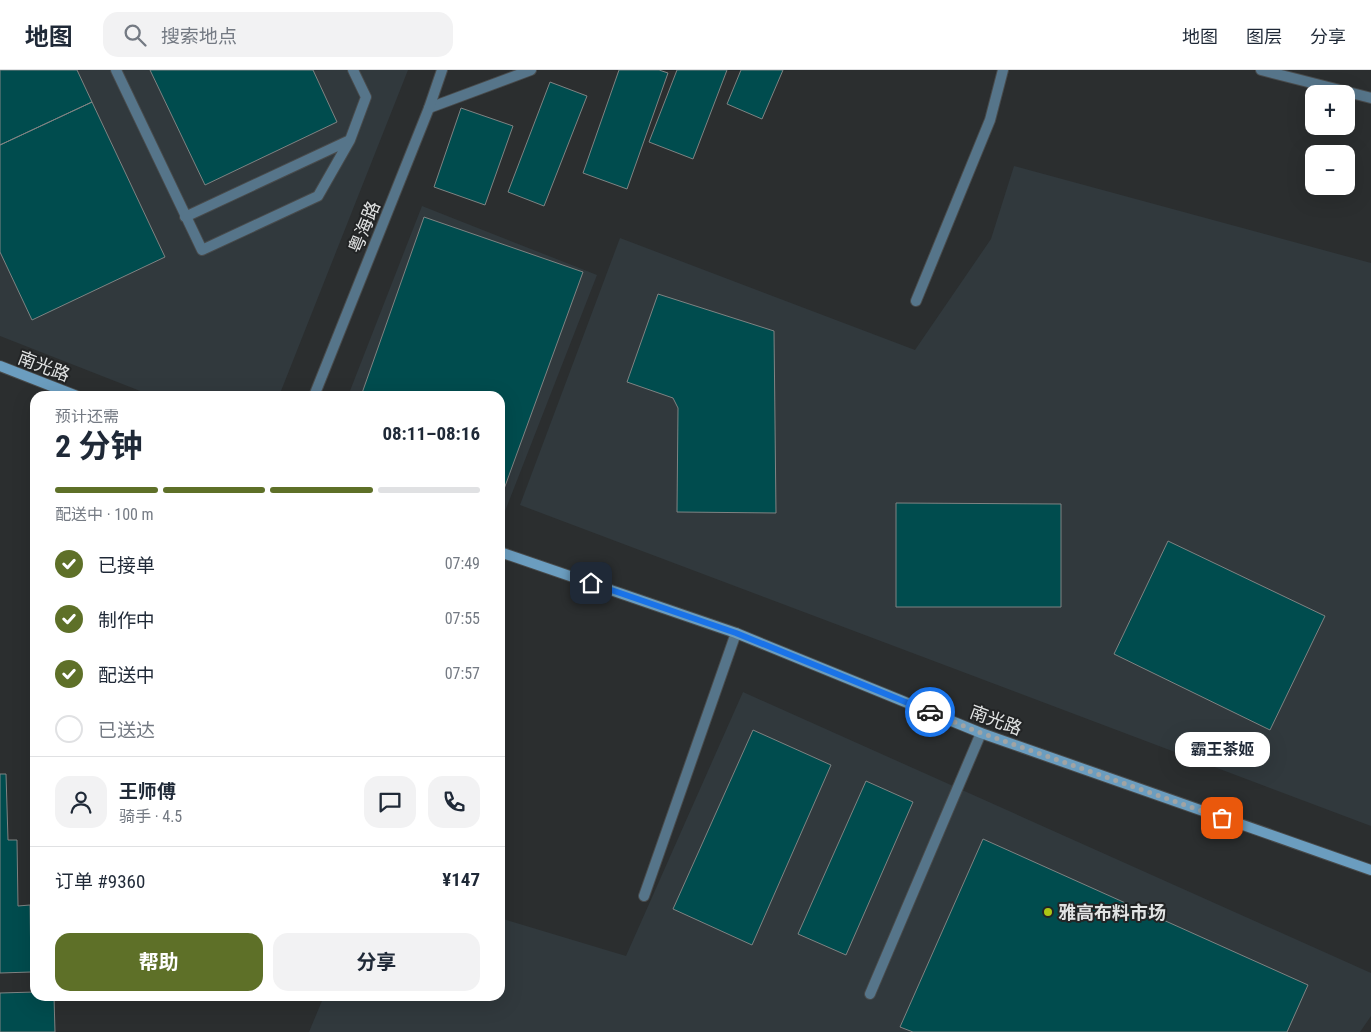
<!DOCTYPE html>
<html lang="zh">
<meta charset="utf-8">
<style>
body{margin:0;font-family:"Roboto Condensed","Noto Sans SC",sans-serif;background:#f2f2f3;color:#1f2937;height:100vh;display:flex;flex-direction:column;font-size:19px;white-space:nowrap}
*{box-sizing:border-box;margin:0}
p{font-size:16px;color:#747a83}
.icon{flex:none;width:28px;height:28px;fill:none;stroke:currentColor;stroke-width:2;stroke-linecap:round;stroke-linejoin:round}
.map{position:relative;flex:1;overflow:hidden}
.details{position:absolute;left:30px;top:321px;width:475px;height:610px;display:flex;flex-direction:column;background:#fff;border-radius:15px;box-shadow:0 5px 20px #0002}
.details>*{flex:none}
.fabs{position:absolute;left:1305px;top:15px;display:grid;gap:10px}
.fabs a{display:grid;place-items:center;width:50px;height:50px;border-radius:10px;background:#fff;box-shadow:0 5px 20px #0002;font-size:25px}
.pin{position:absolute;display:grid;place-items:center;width:42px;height:42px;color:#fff;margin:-21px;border-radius:10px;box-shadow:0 2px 8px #0006}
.courier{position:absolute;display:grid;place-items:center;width:50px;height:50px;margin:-25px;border:4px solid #1a73e8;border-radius:50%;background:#fff;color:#222;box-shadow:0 1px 6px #0007}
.bubble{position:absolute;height:35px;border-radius:15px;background:#fff;box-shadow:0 5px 20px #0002;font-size:16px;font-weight:700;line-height:35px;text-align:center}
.headline em{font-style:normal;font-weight:700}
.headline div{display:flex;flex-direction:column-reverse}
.headline{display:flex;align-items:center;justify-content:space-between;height:85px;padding:0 25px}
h1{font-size:32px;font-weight:700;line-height:38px}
.bar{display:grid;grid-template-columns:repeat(4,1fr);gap:8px 5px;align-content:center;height:60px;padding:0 25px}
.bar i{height:6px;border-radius:4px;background:#e0e1e3}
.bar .selected{background:#5e7028}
.bar p{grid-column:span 4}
.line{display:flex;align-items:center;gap:12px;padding:0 25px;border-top:1px solid #e0e1e3}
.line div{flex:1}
.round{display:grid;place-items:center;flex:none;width:52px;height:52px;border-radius:15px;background:#f2f2f3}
ol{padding:0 25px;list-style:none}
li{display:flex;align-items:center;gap:15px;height:55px}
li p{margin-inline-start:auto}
li .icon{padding:5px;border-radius:50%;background:#5e7028;color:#fff;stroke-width:4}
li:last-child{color:#747a83}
li i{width:28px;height:28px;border:2px solid #e0e1e3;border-radius:50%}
.button{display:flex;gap:10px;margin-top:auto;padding:10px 25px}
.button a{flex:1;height:58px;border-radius:15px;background:#5e7028;color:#fff;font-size:20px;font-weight:700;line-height:58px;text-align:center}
.button a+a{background:#f2f2f3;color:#1f2937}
header{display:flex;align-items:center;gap:30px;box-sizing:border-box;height:70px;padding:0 25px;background:#fff;border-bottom:1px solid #e0e1e3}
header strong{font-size:24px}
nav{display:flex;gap:28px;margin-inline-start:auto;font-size:18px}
.search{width:350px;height:45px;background:#f2f2f3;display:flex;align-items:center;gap:12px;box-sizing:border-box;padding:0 18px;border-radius:15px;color:#747a83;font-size:19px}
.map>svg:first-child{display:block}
.built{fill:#31393d}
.building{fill:#004c4e;stroke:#7f8383}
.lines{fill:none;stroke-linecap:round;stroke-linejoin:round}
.service-casing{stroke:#484b4c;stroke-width:12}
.minor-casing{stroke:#484b4c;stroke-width:12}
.tertiary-casing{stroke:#484b4c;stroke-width:12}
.secondary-casing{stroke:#484b4c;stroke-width:12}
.service{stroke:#56758a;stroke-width:10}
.minor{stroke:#56758a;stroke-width:10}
.tertiary{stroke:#56758a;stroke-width:10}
.secondary{stroke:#6b9dbf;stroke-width:10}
.done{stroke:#a1a4a4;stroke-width:5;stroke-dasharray:0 9}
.route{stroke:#1a73e8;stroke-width:6}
.poi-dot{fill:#abc615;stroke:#222425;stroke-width:2}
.labels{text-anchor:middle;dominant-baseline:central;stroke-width:4;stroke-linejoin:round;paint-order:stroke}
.street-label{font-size:18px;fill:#e1e3e3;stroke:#222425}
.poi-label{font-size:18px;font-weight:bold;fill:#e1e3e3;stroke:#222425;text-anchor:start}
</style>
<header>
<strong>地图</strong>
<div class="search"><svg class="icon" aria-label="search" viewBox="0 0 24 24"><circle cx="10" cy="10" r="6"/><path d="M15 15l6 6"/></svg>搜索地点</div>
<nav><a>地图</a><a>图层</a><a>分享</a></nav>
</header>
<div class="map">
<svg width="1371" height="962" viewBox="0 0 1371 962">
<rect width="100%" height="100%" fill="#2b2e2f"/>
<path class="built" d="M0,0H408L279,326H153L0,266Z
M1014,96L1371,193V756L520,435L620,168L915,280L991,169Z
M422,136L597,205L500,454V326H348Z
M743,622L1371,903V946L1360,962H309L324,926H500V848L626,886Z"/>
<path class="building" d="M0,0H77L92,32L0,75Z
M150,0H313L337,52L205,115Z
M619,0H659L668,3L627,119L583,103Z
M677,0H727L693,89L649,72Z
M741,0H783L762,49L727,34Z
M550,12L587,26L544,136L508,122Z
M92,32L165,187L32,250L0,182V75Z
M461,38L513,56L485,135L434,117Z
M424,147L583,202L500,430V326H361Z
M658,224L774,261L776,443L677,442L678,338L673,328L627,312Z
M896,433L1061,434V537H896Z
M1168,471L1325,546L1270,660L1114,584Z
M753,660L831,695L752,875L673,839Z
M0,704H6L8,770H17L18,836L30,835L31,902L0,903Z
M866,711L913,732L846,885L798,864Z
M983,769L1308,915L1287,962H913L900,957Z
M35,922V926H54L55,962H0V923Z"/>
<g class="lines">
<defs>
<path id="service" d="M116,0L202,180L318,126L350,70
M185,147L350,70L366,27L353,0
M644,826L736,563
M870,924L981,663"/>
<path id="minor" d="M1261,0L1371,28
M429,38L531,0
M916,231L990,50L1003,0"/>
<path id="tertiary" d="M314,326L429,38L442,0"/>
<path id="secondary" d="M0,296L77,326
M500,482L736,563L981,663L1371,800"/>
</defs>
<use href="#service" class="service-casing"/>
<use href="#minor" class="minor-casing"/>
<use href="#tertiary" class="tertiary-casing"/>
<use href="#secondary" class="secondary-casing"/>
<use href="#service" class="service"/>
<use href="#minor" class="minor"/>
<use href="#tertiary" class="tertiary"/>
<use href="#secondary" class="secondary"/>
</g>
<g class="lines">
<path class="done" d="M930,642L981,663L1222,748"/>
<path class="route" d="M591,513L736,563L930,642"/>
</g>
<circle class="poi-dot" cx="1048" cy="842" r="5"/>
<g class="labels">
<g class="street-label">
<text transform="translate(364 157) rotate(-68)">粤海路</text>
<text transform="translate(44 296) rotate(21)">南光路</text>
<text transform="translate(996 650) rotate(20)">南光路</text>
</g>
<g class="poi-label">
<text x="1058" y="842">雅高布料市场</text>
</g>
</g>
</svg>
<div class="fabs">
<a>+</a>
<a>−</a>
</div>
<div class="pin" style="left:1222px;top:748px;background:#ea580c"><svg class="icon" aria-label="bag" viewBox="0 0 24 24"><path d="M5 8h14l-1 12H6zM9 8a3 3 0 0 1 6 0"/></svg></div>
<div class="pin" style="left:591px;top:513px;background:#1f2937"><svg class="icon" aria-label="home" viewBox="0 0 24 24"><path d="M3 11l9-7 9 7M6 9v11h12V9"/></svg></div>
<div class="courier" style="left:930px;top:642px"><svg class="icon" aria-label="car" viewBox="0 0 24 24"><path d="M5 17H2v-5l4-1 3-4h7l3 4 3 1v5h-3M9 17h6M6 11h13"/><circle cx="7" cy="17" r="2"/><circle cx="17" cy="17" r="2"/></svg></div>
<div class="bubble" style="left:1175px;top:662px;width:95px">霸王茶姬</div>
<section class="details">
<div class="headline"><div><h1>2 分钟</h1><p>预计还需</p></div><em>08:11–08:16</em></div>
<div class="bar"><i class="selected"></i><i class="selected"></i><i class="selected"></i><i></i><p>配送中 · 100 m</p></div>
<ol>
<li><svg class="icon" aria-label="check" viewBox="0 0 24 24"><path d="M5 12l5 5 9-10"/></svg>已接单<p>07:49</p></li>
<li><svg class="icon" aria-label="check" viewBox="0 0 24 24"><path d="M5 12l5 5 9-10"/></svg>制作中<p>07:55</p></li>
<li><svg class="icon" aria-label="check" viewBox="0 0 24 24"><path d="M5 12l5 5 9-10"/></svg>配送中<p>07:57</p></li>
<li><i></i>已送达</li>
</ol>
<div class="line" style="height:90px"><a class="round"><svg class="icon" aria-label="person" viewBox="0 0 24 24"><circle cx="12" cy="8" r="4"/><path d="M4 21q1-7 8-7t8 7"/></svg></a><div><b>王师傅</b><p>骑手 · 4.5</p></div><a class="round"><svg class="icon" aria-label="chat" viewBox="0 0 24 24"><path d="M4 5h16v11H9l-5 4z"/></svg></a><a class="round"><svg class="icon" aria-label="phone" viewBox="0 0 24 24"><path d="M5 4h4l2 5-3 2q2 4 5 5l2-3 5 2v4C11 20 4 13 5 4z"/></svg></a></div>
<div class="line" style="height:65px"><div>订单 #9360</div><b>¥147</b></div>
<div class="button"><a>帮助</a><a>分享</a></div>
</section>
</div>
